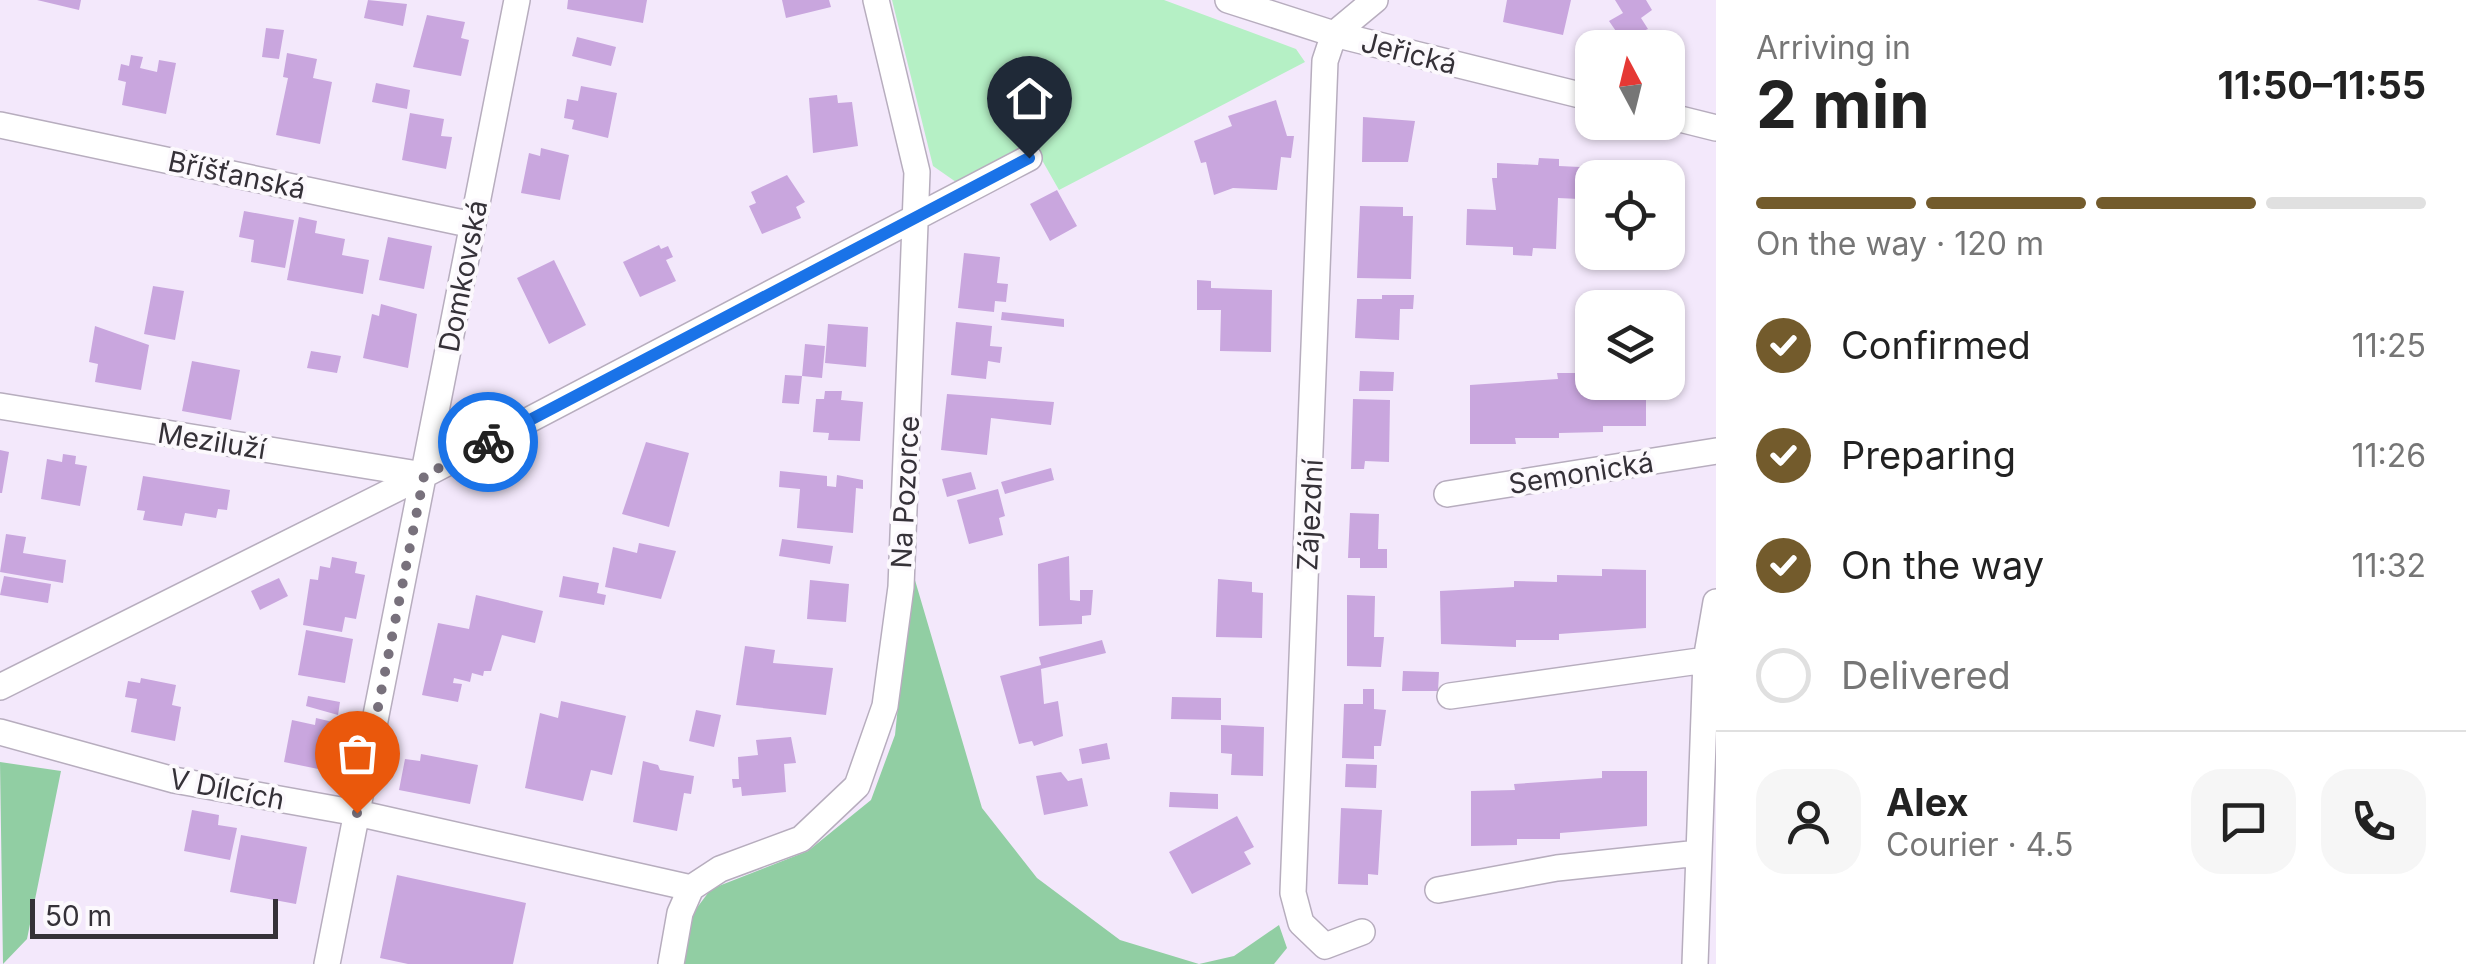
<!DOCTYPE html>
<meta charset="utf-8">
<style>
body{margin:0;font-family:Inter,sans-serif;background:#f6f6f6;color:#222;height:100vh;display:flex;flex-direction:column;font-size:38px;white-space:nowrap}
*{box-sizing:border-box;margin:0}
p{font-size:32px;color:#767676}
.icon{flex:none;width:55px;height:55px;fill:none;stroke:currentColor;stroke-width:2;stroke-linecap:round;stroke-linejoin:round}
.map{position:relative;flex:1;overflow:hidden}
.drawer{display:flex;flex-direction:column;background:#fff;width:750px}
.drawer>*{flex:none}
.needle{width:65px;rotate:353deg}
.controls{position:absolute;left:1575px;top:30px;display:grid;gap:20px}
.controls a{display:grid;place-items:center;width:110px;height:110px;border-radius:20px;background:#fff;box-shadow:0 2px 8px #0004;font-size:50px}
.scale{position:absolute;left:30px;bottom:25px;width:248px;box-sizing:border-box;padding-left:10px;border:5px solid #353138;border-top:0;font-size:28px;line-height:35px;white-space:nowrap;color:#353138;-webkit-text-stroke:8px #fcf9fd;paint-order:stroke}
.pin{position:absolute;display:grid;place-items:center;width:85px;height:85px;color:#fff;margin:-102px -42px;border-radius:50% 50% 50% 0;rotate:-45deg;box-shadow:0 0 10px #0007}
.pin .icon{rotate:45deg}
.courier{position:absolute;display:grid;place-items:center;width:100px;height:100px;margin:-50px;border:8px solid #1a73e8;border-radius:50%;background:#fff;color:#222;box-shadow:0 2px 12px #0007}
.summary em{font-style:normal;font-weight:700}
.summary div{display:flex;flex-direction:column-reverse}
.summary{display:flex;align-items:center;justify-content:space-between;height:170px;padding:0 40px}
h1{font-size:65px;font-weight:700;line-height:75px}
.bar{display:grid;grid-template-columns:repeat(4,1fr);gap:15px 10px;align-content:center;height:120px;padding:0 40px}
.bar i{height:12px;border-radius:8px;background:#e0e0e0}
.bar .active{background:#735b2c}
.bar p{grid-column:span 4}
.line{display:flex;align-items:center;gap:25px;padding:0 40px;border-top:2px solid #e0e0e0}
.line div{flex:1}
.round{display:grid;place-items:center;flex:none;width:105px;height:105px;border-radius:30px;background:#f6f6f6}
ol{padding:0 40px;list-style:none}
li{display:flex;align-items:center;gap:30px;height:110px}
li p{margin-inline-start:auto}
li .icon{padding:10px;border-radius:50%;background:#735b2c;color:#fff;stroke-width:4}
li:last-child{color:#767676}
li i{width:55px;height:55px;border:5px solid #e0e0e0;border-radius:50%}
main{display:flex;flex:1;min-height:0}
.map>svg:first-child{display:block}
.green{fill:#b5f0c5}
.forest{fill:#91cea3}
.building{fill:#c9a6de}
.lines{fill:none;stroke-linecap:round;stroke-linejoin:round}
.street-casing{stroke:#b7adbe;stroke-width:28}
.street{stroke:#fff;stroke-width:25}
.done{stroke:#78717c;stroke-width:10;stroke-dasharray:0 18}
.route{stroke:#1a73e8;stroke-width:12}
.labels{text-anchor:middle;dominant-baseline:central;stroke-width:8;stroke-linejoin:round;paint-order:stroke}
.street-label{font-size:28px;fill:#353138;stroke:#fcf9fd}
</style>
<main>
<div class="map">
<svg width="1716" height="964" viewBox="0 0 1716 964">
<rect width="100%" height="100%" fill="#f3e8fb"/>
<path class="green" d="M892,0H1164L1296,49L1305,62L1059,190L1034,146L971,179L956,182L933,166Z"/>
<path class="forest" d="M912,570L982,808L1037,878L1120,940L1199,964H684L690,917L711,889L808,851L871,800L895,735Z
M0,762L61,771L27,939L3,964Z
M1279,925L1287,948L1274,964H1199L1234,956Z"/>
<path class="building" d="M37,0H81L79,10Z
M368,0L407,4L403,26L364,18Z
M568,0H647L643,23L567,9Z
M782,0H829L831,7L786,18Z
M1507,0H1571L1563,35L1503,22Z
M1615,0H1646L1652,10L1641,18L1648,29L1622,40L1609,21L1623,13Z
M427,15L465,22L461,38L469,40L461,76L413,67Z
M266,28L284,30L279,59L262,57Z
M577,37L616,47L611,66L572,56Z
M287,53L317,59L313,78L332,82L320,144L276,135L288,78L283,77Z
M131,55L143,57L140,68L157,72L159,60L176,63L166,114L122,105L126,82L118,80L121,64L129,66Z
M376,83L410,90L407,109L372,102Z
M581,86L617,93L608,138L572,129L574,120L564,118L567,99L578,101Z
M837,95L838,103L852,102L858,146L813,153L809,98Z
M1276,100L1287,136H1294L1291,158L1281,157L1277,190L1233,188L1214,195L1206,162L1201,163L1194,141L1232,126L1228,116Z
M410,113L444,119L441,136L452,137L446,169L402,160Z
M1363,117L1415,121L1408,162H1362Z
M541,148L569,155L560,200L521,193L529,153L540,156Z
M1539,158L1559,159V166L1580,167L1579,199L1558,198L1556,249L1533,248L1532,256L1513,255V247L1466,245L1467,209L1496,210L1492,178H1497V163L1538,165Z
M787,175L805,202L796,207L801,218L762,234L749,206L756,203L751,192Z
M1057,190L1077,226L1050,241L1030,204Z
M1360,206L1403,207V216H1413L1411,279L1357,278Z
M244,211L294,220L285,268L251,262L254,240L239,237Z
M299,217L317,221L315,233L345,239L342,255L369,260L363,294L287,280Z
M388,237L432,246L424,289L379,280Z
M659,245L661,249L668,246L673,257L666,260L676,281L640,297L623,262Z
M964,253L1000,257L997,283L1008,284L1006,302L995,301L994,312L958,308Z
M554,260L586,325L549,344L517,278Z
M1197,280L1211,281V288L1272,290L1271,352L1220,351L1221,310H1197Z
M153,286L184,291L175,340L144,334Z
M1382,295H1414L1413,309H1400L1399,340L1355,338L1357,299H1382Z
M381,304L417,314L408,368L363,358L372,314L379,316Z
M1002,312L1064,319V327L1001,320Z
M956,322L992,326L990,346L1002,347L1000,363L988,361L986,379L951,375Z
M828,324L868,327L866,367L825,363Z
M95,326L149,345L141,390L95,382L98,364L89,362Z
M805,344L825,346L822,378L802,376Z
M311,351L341,356L337,373L307,368Z
M192,361L240,370L231,420L182,411Z
M1360,371L1394,372L1393,391H1359Z
M1557,373H1592V382H1646V426H1603V432L1559,433V438H1515L1516,444H1470V385L1558,379Z
M785,375L802,376L799,404L782,403Z
M825,391H842L841,400L863,402L860,441L828,440L829,433L813,432L816,399H824Z
M947,394L1054,402L1051,425L991,418L987,455L941,450Z
M1353,399L1390,400L1389,462L1365,461L1364,469H1351Z
M646,442L689,453L669,527L622,514Z
M0,450L9,452L2,493H0Z
M63,454L76,456L75,464L87,466L80,506L41,499L47,459L62,462Z
M1051,468L1054,480L1005,494L1001,482Z
M780,471L827,476V486L836,487L837,475L863,480V489L856,488L853,533L797,528L800,489L779,487Z
M971,472L976,489L947,497L942,479Z
M143,476L230,490L227,510L218,509L216,518L185,513L182,526L143,520L145,511L137,510Z
M998,489L1005,516L999,518L1003,535L969,544L957,500Z
M1350,513L1379,514L1378,549H1387V568H1360V558H1348Z
M6,534L26,537L23,553L66,560L63,583L0,572Z
M782,539L833,546L830,564L779,556Z
M639,543L676,551L661,599L605,587L613,547L637,553Z
M1069,556L1070,600L1080,601V590H1093L1091,615L1082,616V624L1039,626L1038,564Z
M332,557L357,562L355,573L365,575L356,619L345,617L342,632L303,625L310,579L318,580L320,566L330,568Z
M1602,569L1646,570V628L1559,634V640H1516V647L1441,644L1440,591L1514,587V581L1557,582V575L1602,576Z
M4,576L51,584L48,603L0,595Z
M563,576L599,583L597,593L606,595L604,605L559,597Z
M279,578L288,596L260,610L251,591Z
M1218,579L1252,582V592L1263,593L1262,638L1216,637Z
M810,580L849,584L846,622L807,619Z
M476,595L543,611L535,643L502,635L491,671H484L483,676L472,673L470,682L454,678L453,683L462,684L458,702L422,695L438,623L469,629Z
M1347,595L1375,596L1374,637H1384L1381,667L1347,666Z
M306,630L353,639L345,683L298,675Z
M1102,640L1106,653L1041,669L1044,704L1058,701L1063,736L1034,746L1032,741L1019,744L1000,676L1041,665L1039,657Z
M745,646L775,650L773,663L833,668L826,715L736,705Z
M1403,671L1439,672L1438,691H1402Z
M141,678L176,685L172,705L181,707L175,741L131,732L137,699L125,697L128,681L140,683Z
M1363,689H1374V709L1386,710L1381,746H1374V759L1342,758L1344,704H1363Z
M308,696L340,702L338,715L306,706Z
M1172,697L1221,698V720L1171,719Z
M561,701L626,716L612,775L591,770L583,801L525,788L540,713L558,718Z
M696,710L721,715L714,747L689,741Z
M316,718L337,723L328,771L284,762L292,720L315,725Z
M1221,725L1264,727L1263,776L1231,775L1232,754L1221,753Z
M791,737L796,763L784,764L786,792L742,796L741,787L733,788L732,779H739L738,757L758,755L756,740Z
M1107,743L1110,759L1082,764L1079,749Z
M421,754L478,765L470,804L399,790L405,759L420,761Z
M643,761L658,765L660,770L694,776L691,794L684,793L677,831L633,822Z
M1346,764L1377,765L1376,788L1345,787Z
M1602,771H1647V826L1560,833V839H1517V845L1471,846V791L1515,790L1514,784L1602,778Z
M1061,772L1068,781L1082,778L1088,806L1044,815L1036,776Z
M1170,792L1218,794V809L1169,807Z
M1341,808L1382,810L1378,875L1368,874V885L1338,884Z
M192,810L219,815L218,825L237,828L230,860L184,851Z
M1237,816L1254,847L1244,852L1251,864L1192,894L1169,852Z
M241,835L307,847L296,904L230,892Z
M397,875L526,903L513,964H408L380,958Z"/>
<g class="lines">
<defs>
<path id="street" d="M1228,0L1334,34L1592,98
M1334,34L1325,61L1293,893L1301,923L1325,946L1362,932
M1334,34L1375,0
M1668,116L1716,128
M0,125L473,225
M0,406L424,475
M1447,494L1716,451
M0,687L424,475L1029,158
M1450,696L1706,660
M0,732L174,780L357,813L691,888
M691,888L720,869L801,839L857,786L885,706L901,587L917,172L876,0
M1438,890L1557,868L1699,853
M327,964L517,0
M671,964L680,913L691,888
M1695,964L1706,660L1716,602"/>
</defs>
<use href="#street" class="street-casing"/>
<use href="#street" class="street"/>
</g>
<g class="lines">
<path class="done" d="M357,813L424,476L488,442"/>
<path class="route" d="M488,442L1029,158"/>
</g>
<g class="labels">
<g class="street-label">
<text transform="translate(1409 53) rotate(14)">Jeřická</text>
<text transform="translate(237 175) rotate(12)">Bříšťanská</text>
<text transform="translate(463 276) rotate(-79)">Domkovská</text>
<text transform="translate(212 441) rotate(9)">Meziluží</text>
<text transform="translate(1581 473) rotate(-9)">Semonická</text>
<text transform="translate(905 492) rotate(-87)">Na Pozorce</text>
<text transform="translate(1310 515) rotate(-87)">Zájezdní</text>
<text transform="translate(227 789) rotate(11)">V Dílcích</text>
</g>
</g>
</svg>
<div class="controls">
<a><svg class="needle" viewBox="-14 -14 28 28"><path d="M0-13l5 13h-10z" fill="#e53935"/><path d="M0 13l5-13h-10z" fill="#767676"/></svg></a>
<a><svg class="icon" aria-label="locate" viewBox="0 0 24 24"><circle cx="12" cy="12" r="6"/><path d="M12 2v4M12 18v4M2 12h4M18 12h4"/></svg></a>
<a><svg class="icon" aria-label="layers" viewBox="0 0 24 24"><path d="M12 4l9 5-9 5-9-5zM3 14l9 5 9-5"/></svg></a>
</div>
<div class="scale">50 m</div>
<div class="pin" style="left:357px;top:813px;background:#ea580c"><svg class="icon" aria-label="bag" viewBox="0 0 24 24"><path d="M5 8h14l-1 12H6zM9 8a3 3 0 0 1 6 0"/></svg></div>
<div class="pin" style="left:1029px;top:158px;background:#1f2937"><svg class="icon" aria-label="home" viewBox="0 0 24 24"><path d="M3 11l9-7 9 7M6 9v11h12V9"/></svg></div>
<div class="courier" style="left:488px;top:442px"><svg class="icon" aria-label="bike" viewBox="0 0 24 24"><circle cx="6" cy="16" r="4"/><circle cx="18" cy="16" r="4"/><path d="M6 16l4-8h5l3 8M10 8l3 8H6M13 5h3"/></svg></div>
</div>
<section class="drawer">
<div class="summary"><div><h1>2 min</h1><p>Arriving in</p></div><em>11:50–11:55</em></div>
<div class="bar"><i class="active"></i><i class="active"></i><i class="active"></i><i></i><p>On the way · 120 m</p></div>
<ol>
<li><svg class="icon" aria-label="check" viewBox="0 0 24 24"><path d="M5 12l5 5 9-10"/></svg>Confirmed<p>11:25</p></li>
<li><svg class="icon" aria-label="check" viewBox="0 0 24 24"><path d="M5 12l5 5 9-10"/></svg>Preparing<p>11:26</p></li>
<li><svg class="icon" aria-label="check" viewBox="0 0 24 24"><path d="M5 12l5 5 9-10"/></svg>On the way<p>11:32</p></li>
<li><i></i>Delivered</li>
</ol>
<div class="line" style="height:180px"><a class="round"><svg class="icon" aria-label="person" viewBox="0 0 24 24"><circle cx="12" cy="8" r="4"/><path d="M4 21q1-7 8-7t8 7"/></svg></a><div><b>Alex</b><p>Courier · 4.5</p></div><a class="round"><svg class="icon" aria-label="chat" viewBox="0 0 24 24"><path d="M4 5h16v11H9l-5 4z"/></svg></a><a class="round"><svg class="icon" aria-label="phone" viewBox="0 0 24 24"><path d="M5 4h4l2 5-3 2q2 4 5 5l2-3 5 2v4C11 20 4 13 5 4z"/></svg></a></div>
</section>
</main>
